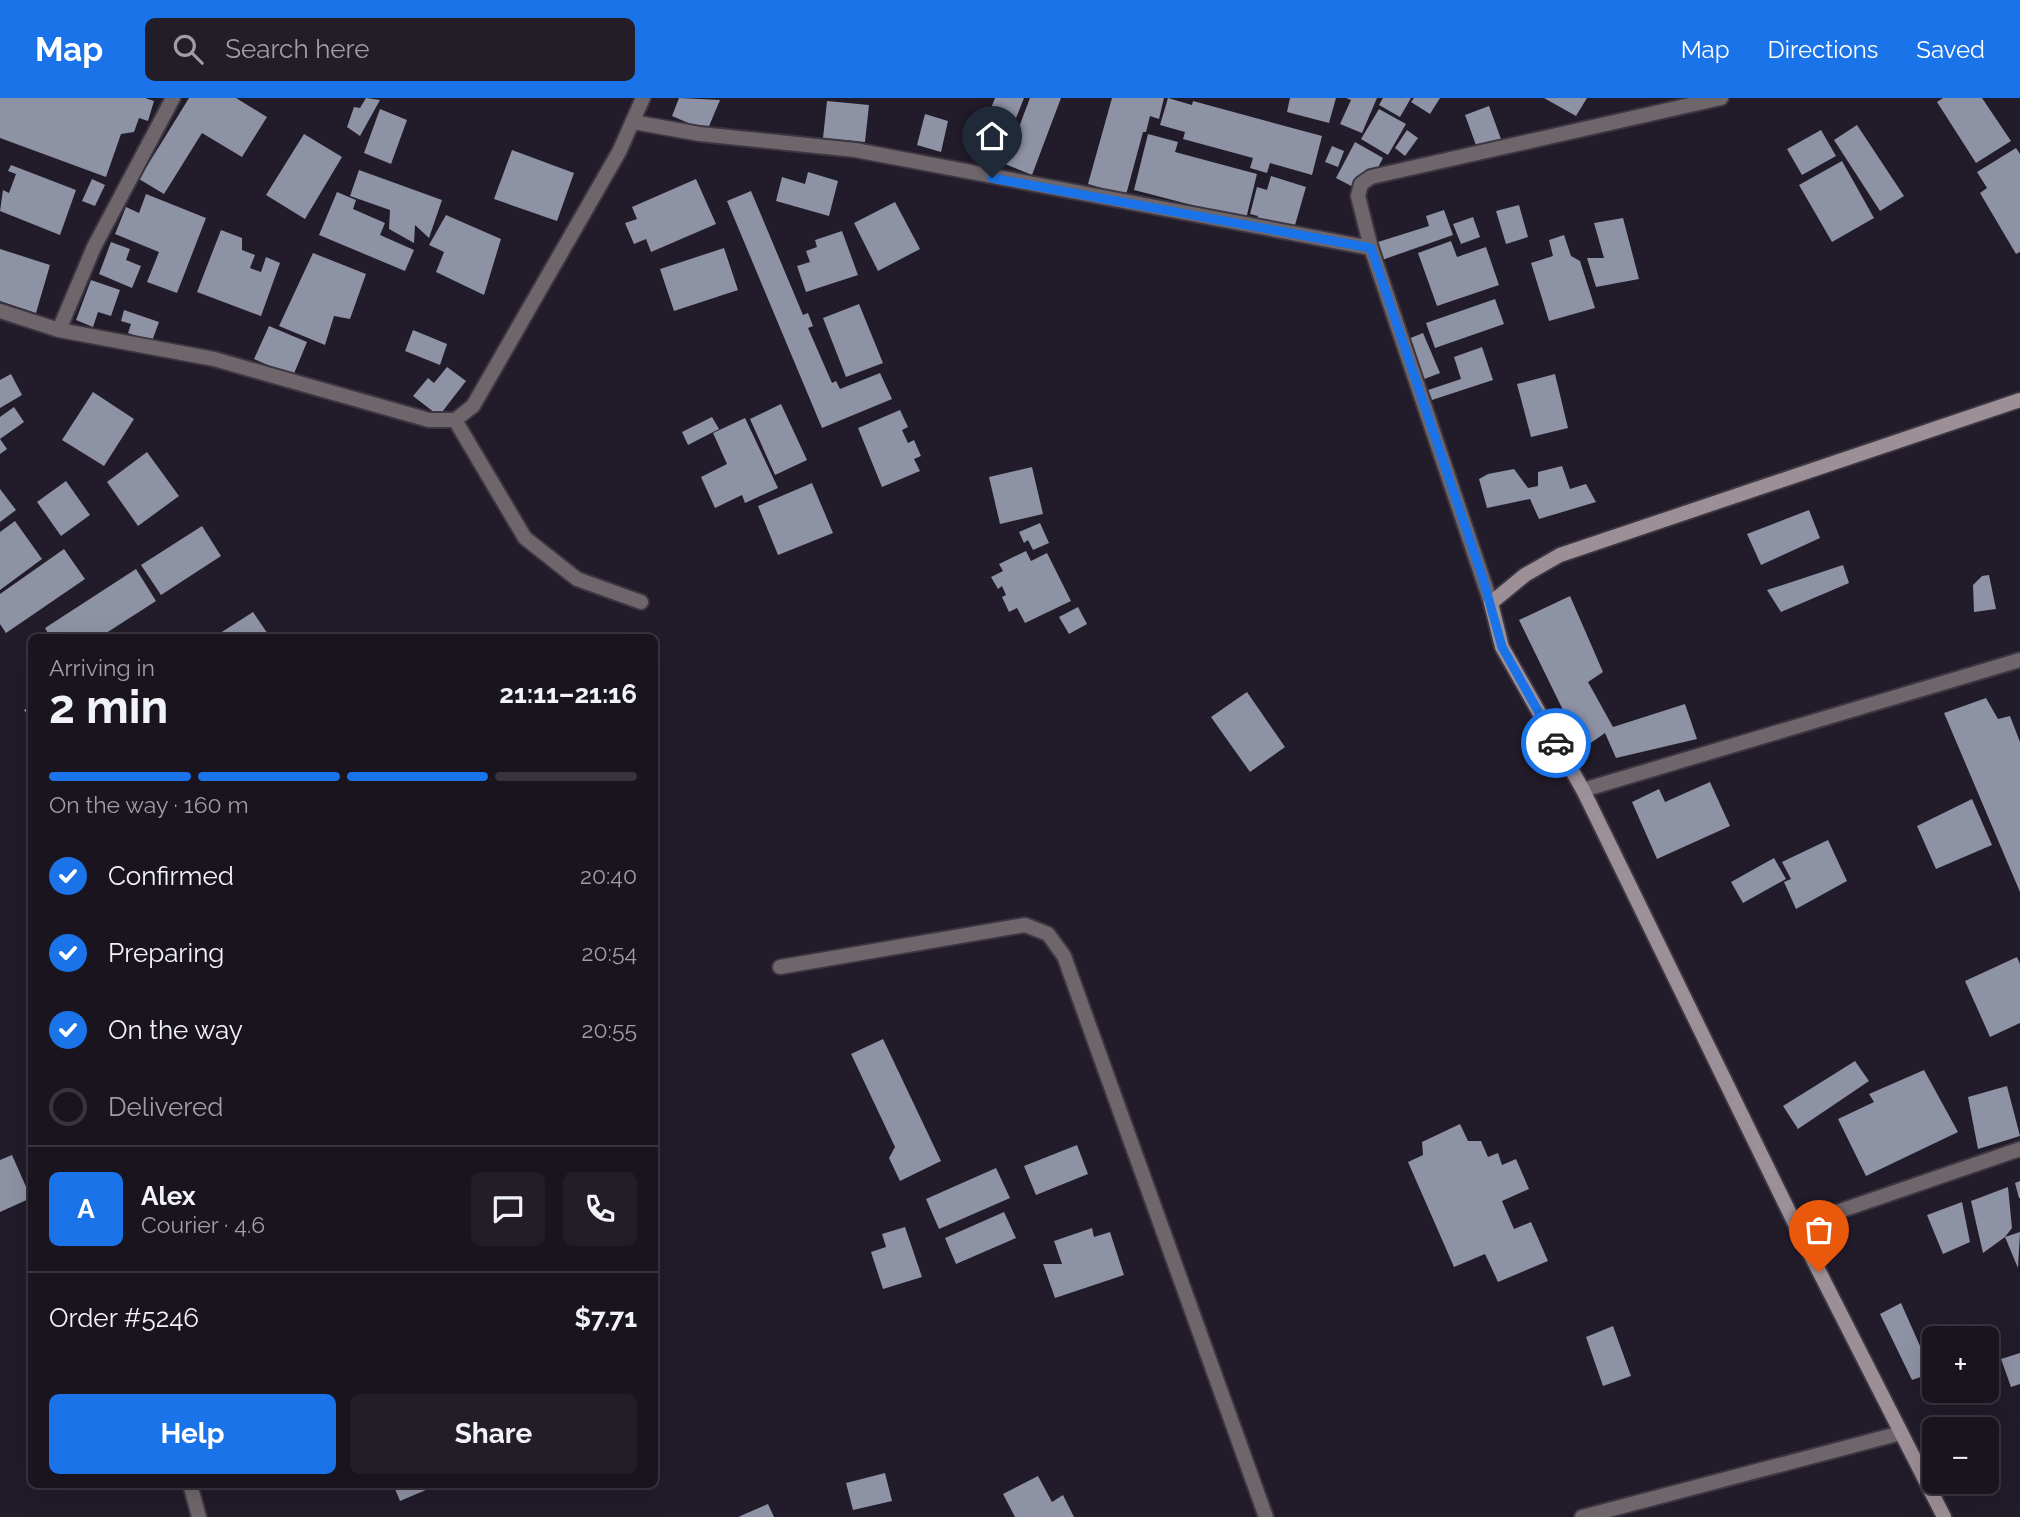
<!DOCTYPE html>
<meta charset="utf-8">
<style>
body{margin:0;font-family:Raleway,sans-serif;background:#231d28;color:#f1f3f6;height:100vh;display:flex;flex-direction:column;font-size:26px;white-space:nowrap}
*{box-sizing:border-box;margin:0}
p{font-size:23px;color:#9f9ea4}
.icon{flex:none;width:38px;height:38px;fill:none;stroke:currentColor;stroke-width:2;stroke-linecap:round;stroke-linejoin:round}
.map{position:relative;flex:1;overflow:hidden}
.details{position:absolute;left:28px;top:536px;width:630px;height:854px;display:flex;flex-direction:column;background:#1a141f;border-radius:10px;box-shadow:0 7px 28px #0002,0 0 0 2px #38333d}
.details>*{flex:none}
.fabs{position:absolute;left:1922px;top:1228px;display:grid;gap:14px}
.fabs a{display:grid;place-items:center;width:77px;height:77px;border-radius:10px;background:#1a141f;box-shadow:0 7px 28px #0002,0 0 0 2px #38333d;font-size:35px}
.pin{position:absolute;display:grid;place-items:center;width:60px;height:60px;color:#fff;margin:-72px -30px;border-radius:50% 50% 50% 0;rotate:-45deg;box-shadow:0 0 7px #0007}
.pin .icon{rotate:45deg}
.courier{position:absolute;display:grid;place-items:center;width:70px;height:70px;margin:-35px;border:5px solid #1a73e8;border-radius:50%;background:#fff;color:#222;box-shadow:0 2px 9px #0007}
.overview em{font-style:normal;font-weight:700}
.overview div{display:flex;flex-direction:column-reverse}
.overview{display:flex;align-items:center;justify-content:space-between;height:119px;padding:0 21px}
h1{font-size:46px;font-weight:700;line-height:52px}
.bar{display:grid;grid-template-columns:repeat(4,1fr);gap:10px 7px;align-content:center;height:84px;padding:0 21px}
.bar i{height:9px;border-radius:5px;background:#38333d}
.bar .on{background:#1a73e8}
.bar p{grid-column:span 4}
.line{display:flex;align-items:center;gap:18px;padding:0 21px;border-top:2px solid #38333d}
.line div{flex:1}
.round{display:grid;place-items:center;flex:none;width:74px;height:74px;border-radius:10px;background:#231d28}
ol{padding:0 21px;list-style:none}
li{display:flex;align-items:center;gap:21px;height:77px}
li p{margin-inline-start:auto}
li .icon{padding:7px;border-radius:50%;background:#1a73e8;color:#fff;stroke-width:4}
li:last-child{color:#9f9ea4}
li i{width:38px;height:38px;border:4px solid #38333d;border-radius:50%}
.action{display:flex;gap:14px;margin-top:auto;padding:14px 21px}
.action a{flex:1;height:80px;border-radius:10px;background:#1a73e8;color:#fff;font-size:28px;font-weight:700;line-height:80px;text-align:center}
.action a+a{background:#231d28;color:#f1f3f6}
header{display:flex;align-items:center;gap:42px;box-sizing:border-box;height:98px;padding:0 35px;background:#1a73e8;color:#fff}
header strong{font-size:33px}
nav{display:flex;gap:38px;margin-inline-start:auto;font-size:24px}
.search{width:490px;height:63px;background:#231d28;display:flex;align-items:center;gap:18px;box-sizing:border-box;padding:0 24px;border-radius:10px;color:#9f9ea4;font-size:26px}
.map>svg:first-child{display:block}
.building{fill:#8e92a5}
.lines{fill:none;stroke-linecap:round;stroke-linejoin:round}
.minor-casing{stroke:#3c3542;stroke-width:18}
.secondary-casing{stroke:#3c3542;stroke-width:18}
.minor{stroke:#6e666b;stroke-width:14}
.secondary{stroke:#9c8f96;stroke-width:14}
.done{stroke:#99939e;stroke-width:7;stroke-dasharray:0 12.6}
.route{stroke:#1a73e8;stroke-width:9}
</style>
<header>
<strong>Map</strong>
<div class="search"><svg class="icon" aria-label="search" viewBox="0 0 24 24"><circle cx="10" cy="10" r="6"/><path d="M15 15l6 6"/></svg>Search here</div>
<nav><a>Map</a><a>Directions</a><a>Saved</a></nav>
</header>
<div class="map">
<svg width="2020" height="1419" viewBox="0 0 2020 1419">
<rect width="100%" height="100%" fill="#221b29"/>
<path class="building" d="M0,0H145L154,3L148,23L139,20L134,34L121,36L106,79L0,40Z
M189,0H236L267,19L242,59L202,35L164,96L139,81Z
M366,0L380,2L360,38L347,29L354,9L360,10Z
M679,0L720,2L707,33L672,18Z
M995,0H1024L999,63L974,53Z
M1030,0H1061L1032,77L1005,66Z
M1112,0H1164L1159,21L1150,18L1146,34H1143L1126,97L1088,86Z
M1168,0L1192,7L1193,3L1322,38L1312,77L1270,65L1267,75L1250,70L1253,60L1183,41L1185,34L1160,27Z
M1290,0H1336L1329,25L1287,14Z
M1346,0H1377L1362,35L1340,26L1351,2Z
M1383,0H1411L1400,19L1379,7Z
M1414,0H1440L1430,16L1411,4Z
M1544,0H1587L1576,18Z
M1943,0H1982L2011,43L1976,65L1937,4Z
M827,3L869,7L865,44L823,40Z
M1489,8L1501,41L1477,50L1465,17Z
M380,11L407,22L391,66L364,55Z
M1379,11L1406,26L1388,57L1361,41Z
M925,16L948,23L941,54L917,47Z
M1857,27L1904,98L1880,113L1834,42Z
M1407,32L1418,40L1405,58L1395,50Z
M1821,32L1836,58L1802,77L1787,51Z
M304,36L342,59L305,121L266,97Z
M1148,36L1178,44L1175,54L1257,76L1246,121L1134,92Z
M1355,44L1383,60L1374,77L1366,74L1357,91L1336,80Z
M1332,48L1344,53L1338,69L1325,64Z
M2016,50L2020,56V154L2016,156L1980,95L1987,90L1977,74Z
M512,52L574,75L557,123L494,101Z
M1842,63L1874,120L1832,144L1799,87Z
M11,67L76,92L60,137L0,113L3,92L9,95L16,76L8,73Z
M359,72L442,102L429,140L415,127L414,145L389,131L390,112L350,98Z
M808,74L838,83L829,118L776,103L782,79L805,86Z
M1271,78L1306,89L1293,134L1256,123L1258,118L1250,116L1257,89L1267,92Z
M92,81L105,87L95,108L82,103Z
M696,81L716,126L651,154L646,141L634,146L625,125L637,121L632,109Z
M751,93L803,217L808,215L813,228L808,230L832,285L836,283L840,291L880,275L892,301L822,330L727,103Z
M337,94L356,102L353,111L385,125L380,137L414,152L405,173L319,137Z
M146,96L206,120L177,195L147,184L159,154L115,136L126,109L139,115Z
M895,104L920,151L878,173L854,125Z
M1519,107L1528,139L1506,146L1496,113Z
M1444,112L1453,137L1382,162L1378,144L1429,128L1426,118Z
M446,117L501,141L484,197L436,174L444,154L429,147Z
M1473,119L1480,139L1461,146L1453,126Z
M1623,120L1639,181L1596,189L1587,160H1604L1594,125Z
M221,132L242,140V152L255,157L250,170L261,174L266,159L280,165L261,218L197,194Z
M842,133L858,177L806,194L797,168L810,164L806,153L817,149L815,142Z
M1564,137L1571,158L1580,163L1595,210L1549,223L1531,165L1553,158L1549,142Z
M1451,143L1457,159L1486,149L1499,187L1437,208L1418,155Z
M111,144L130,151L126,162L141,168L132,190L99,176Z
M724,150L738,192L674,213L660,171Z
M0,151L50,167L36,215L0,203Z
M313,155L366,176L350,221L334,218L325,247L279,228Z
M91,182L120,192L111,218L98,214L93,229L76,222Z
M1495,201L1504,226L1435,250L1426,225Z
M859,206L883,265L846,279L823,220Z
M124,212L159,224L152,243L128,235L131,226L121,223Z
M269,228L307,244L293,278L254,261Z
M413,232L447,246L440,267L405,253Z
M1423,235L1440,275L1419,283L1403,243Z
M1482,249L1493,282L1432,302L1428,292L1461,281L1454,259Z
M447,269L466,283L439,318L413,298L428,280L434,285Z
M11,276L22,297L0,310V282Z
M1555,276L1568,330L1531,339L1517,286Z
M93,294L134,321L104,368L62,342Z
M781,306L807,362L775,377L750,321Z
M14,309L24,324L0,341V319Z
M900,312L908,329L902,332L908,345L914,342L921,358L914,361L920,373L882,389L858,330Z
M712,319L719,331L688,347L682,334Z
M745,320L778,390L745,405L742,397L715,410L701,379L727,366L713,335Z
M0,341L7,351L0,356Z
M147,354L179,398L138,428L107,384Z
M1562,368L1570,391L1586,386L1596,404L1539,421L1530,401L1487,410L1479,381L1488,376L1514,371L1528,390L1538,388V374Z
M1032,369L1043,416L1000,426L989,379Z
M66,383L90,417L61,438L37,404Z
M812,385L833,435L778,457L758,408Z
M0,391L16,412L0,424Z
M1809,412L1820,440L1761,467L1747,436Z
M15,423L42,461L0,492V434Z
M1040,425L1049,445L1033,452L1028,442L1024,445L1019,434Z
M202,428L221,458L161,497L141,467Z
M64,451L85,481L6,535L0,526V496Z
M1026,453L1031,463L1047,455L1071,503L1025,525L1017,510L1009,514L1002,499L1006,497L1002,488L998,491L991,479L1003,473L999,466Z
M1843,467L1849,485L1781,514L1767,492Z
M136,471L156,503L100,539H50L45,530Z
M1989,477L1996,511L1974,514L1973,487L1982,478Z
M1570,498L1603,574L1588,584L1613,629L1685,606L1697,641L1616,660L1605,635L1582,651L1519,522Z
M1078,509L1087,526L1069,536L1059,519Z
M253,514L270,539H214Z
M1247,594L1285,649L1250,674L1211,619Z
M1986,600L1998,621L2010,618L2020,644V794L1944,615Z
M32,607V623L24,612Z
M1710,684L1730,728L1657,761L1632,704L1659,691L1665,704Z
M1972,701L1992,747L1936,771L1917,728Z
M1828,742L1847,783L1796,811L1784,784L1791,781L1782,764Z
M1774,760L1786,781L1743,805L1731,784Z
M2017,859L2020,866V925L1990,939L1965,883Z
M883,941L941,1063L900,1083L889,1060L895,1049L851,956Z
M1855,963L1869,983L1798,1031L1783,1008Z
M1924,972L1958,1034L1866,1078L1838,1021L1874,1004L1869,996Z
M2007,988L2020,1038L1978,1051L1968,999Z
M1460,1026L1468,1043H1481L1488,1059L1498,1055L1502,1067L1516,1061L1529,1091L1502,1103L1514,1131L1531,1124L1548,1163L1498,1184L1485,1156L1454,1169L1408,1064L1423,1057L1422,1044Z
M1077,1047L1088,1076L1036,1097L1024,1068Z
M12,1057L31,1100L0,1114V1062Z
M996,1070L1010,1100L939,1131L926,1101Z
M2020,1083V1100H2019L2015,1085Z
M2008,1089L2012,1130L2005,1139L2020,1134L2018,1170L2005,1139L1983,1155L1971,1103Z
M1962,1104L1970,1144L1943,1156L1927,1117Z
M1004,1114L1016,1140L956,1166L945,1140Z
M905,1129L922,1179L883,1191L871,1154L886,1149L882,1136Z
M1092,1130L1094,1139L1110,1134L1124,1177L1055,1200L1043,1166H1062L1054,1143Z
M1901,1205L1932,1275L1912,1282L1880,1216Z
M1613,1228L1631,1278L1603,1288L1586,1239Z
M2020,1255V1286L2011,1289L2001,1261Z
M885,1375L892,1403L853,1412L846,1385Z
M1038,1378L1052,1404L1063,1397L1074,1419H1015L1003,1396Z
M393,1386H440L400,1403Z
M768,1406L774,1419H738Z"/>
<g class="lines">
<defs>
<path id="minor" d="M633,24L700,36L855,52L1371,150
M0,213L59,232L214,261L429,322H455L473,308L619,54L643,0
M59,232L94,149L173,0
M455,322L525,440L577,481L641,504
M1491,505L1371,150L1358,98L1361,86L1371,79L1721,0
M1583,692L2020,562
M780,869L1025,827L1048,836L1064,858L1266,1419
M1796,1128L2020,1051
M190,1386L199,1419
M1582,1419L1901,1335"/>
<path id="secondary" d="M1944,1419L1796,1128L1583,692L1502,549L1491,505L1525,477L1560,457L2020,302"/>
</defs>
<use href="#minor" class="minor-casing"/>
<use href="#secondary" class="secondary-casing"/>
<use href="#minor" class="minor"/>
<use href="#secondary" class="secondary"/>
</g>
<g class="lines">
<path class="done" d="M1556,645L1583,692L1819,1174"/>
<path class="route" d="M992,80L1371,150L1483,481L1502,549L1556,645"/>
</g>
</svg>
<div class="fabs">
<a>+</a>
<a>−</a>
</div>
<div class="pin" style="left:1819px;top:1174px;background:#ea580c"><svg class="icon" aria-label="bag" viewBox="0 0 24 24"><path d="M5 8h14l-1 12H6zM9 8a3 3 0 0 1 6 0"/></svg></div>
<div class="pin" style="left:992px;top:80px;background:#1f2937"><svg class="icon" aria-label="home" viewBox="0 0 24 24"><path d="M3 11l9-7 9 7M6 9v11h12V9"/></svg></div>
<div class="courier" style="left:1556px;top:645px"><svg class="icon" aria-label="car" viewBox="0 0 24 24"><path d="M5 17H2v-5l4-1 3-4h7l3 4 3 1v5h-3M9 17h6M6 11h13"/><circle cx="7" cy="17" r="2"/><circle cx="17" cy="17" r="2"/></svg></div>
<section class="details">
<div class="overview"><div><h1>2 min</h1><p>Arriving in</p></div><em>21:11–21:16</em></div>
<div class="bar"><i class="on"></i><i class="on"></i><i class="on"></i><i></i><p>On the way · 160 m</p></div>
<ol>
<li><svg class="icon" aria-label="check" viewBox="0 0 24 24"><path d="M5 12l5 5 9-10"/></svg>Confirmed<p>20:40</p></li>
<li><svg class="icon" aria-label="check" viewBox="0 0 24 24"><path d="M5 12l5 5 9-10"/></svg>Preparing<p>20:54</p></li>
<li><svg class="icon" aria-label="check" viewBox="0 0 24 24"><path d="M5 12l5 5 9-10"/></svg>On the way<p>20:55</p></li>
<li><i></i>Delivered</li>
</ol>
<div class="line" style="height:126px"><b class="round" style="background:#1a73e8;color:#fff">A</b><div><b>Alex</b><p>Courier · 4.6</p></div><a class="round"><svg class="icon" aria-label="chat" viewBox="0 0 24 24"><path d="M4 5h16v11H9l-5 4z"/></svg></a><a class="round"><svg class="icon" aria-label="phone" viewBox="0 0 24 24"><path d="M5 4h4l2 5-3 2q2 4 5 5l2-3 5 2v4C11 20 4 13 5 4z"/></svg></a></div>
<div class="line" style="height:91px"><div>Order #5246</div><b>$7.71</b></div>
<div class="action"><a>Help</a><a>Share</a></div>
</section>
</div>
